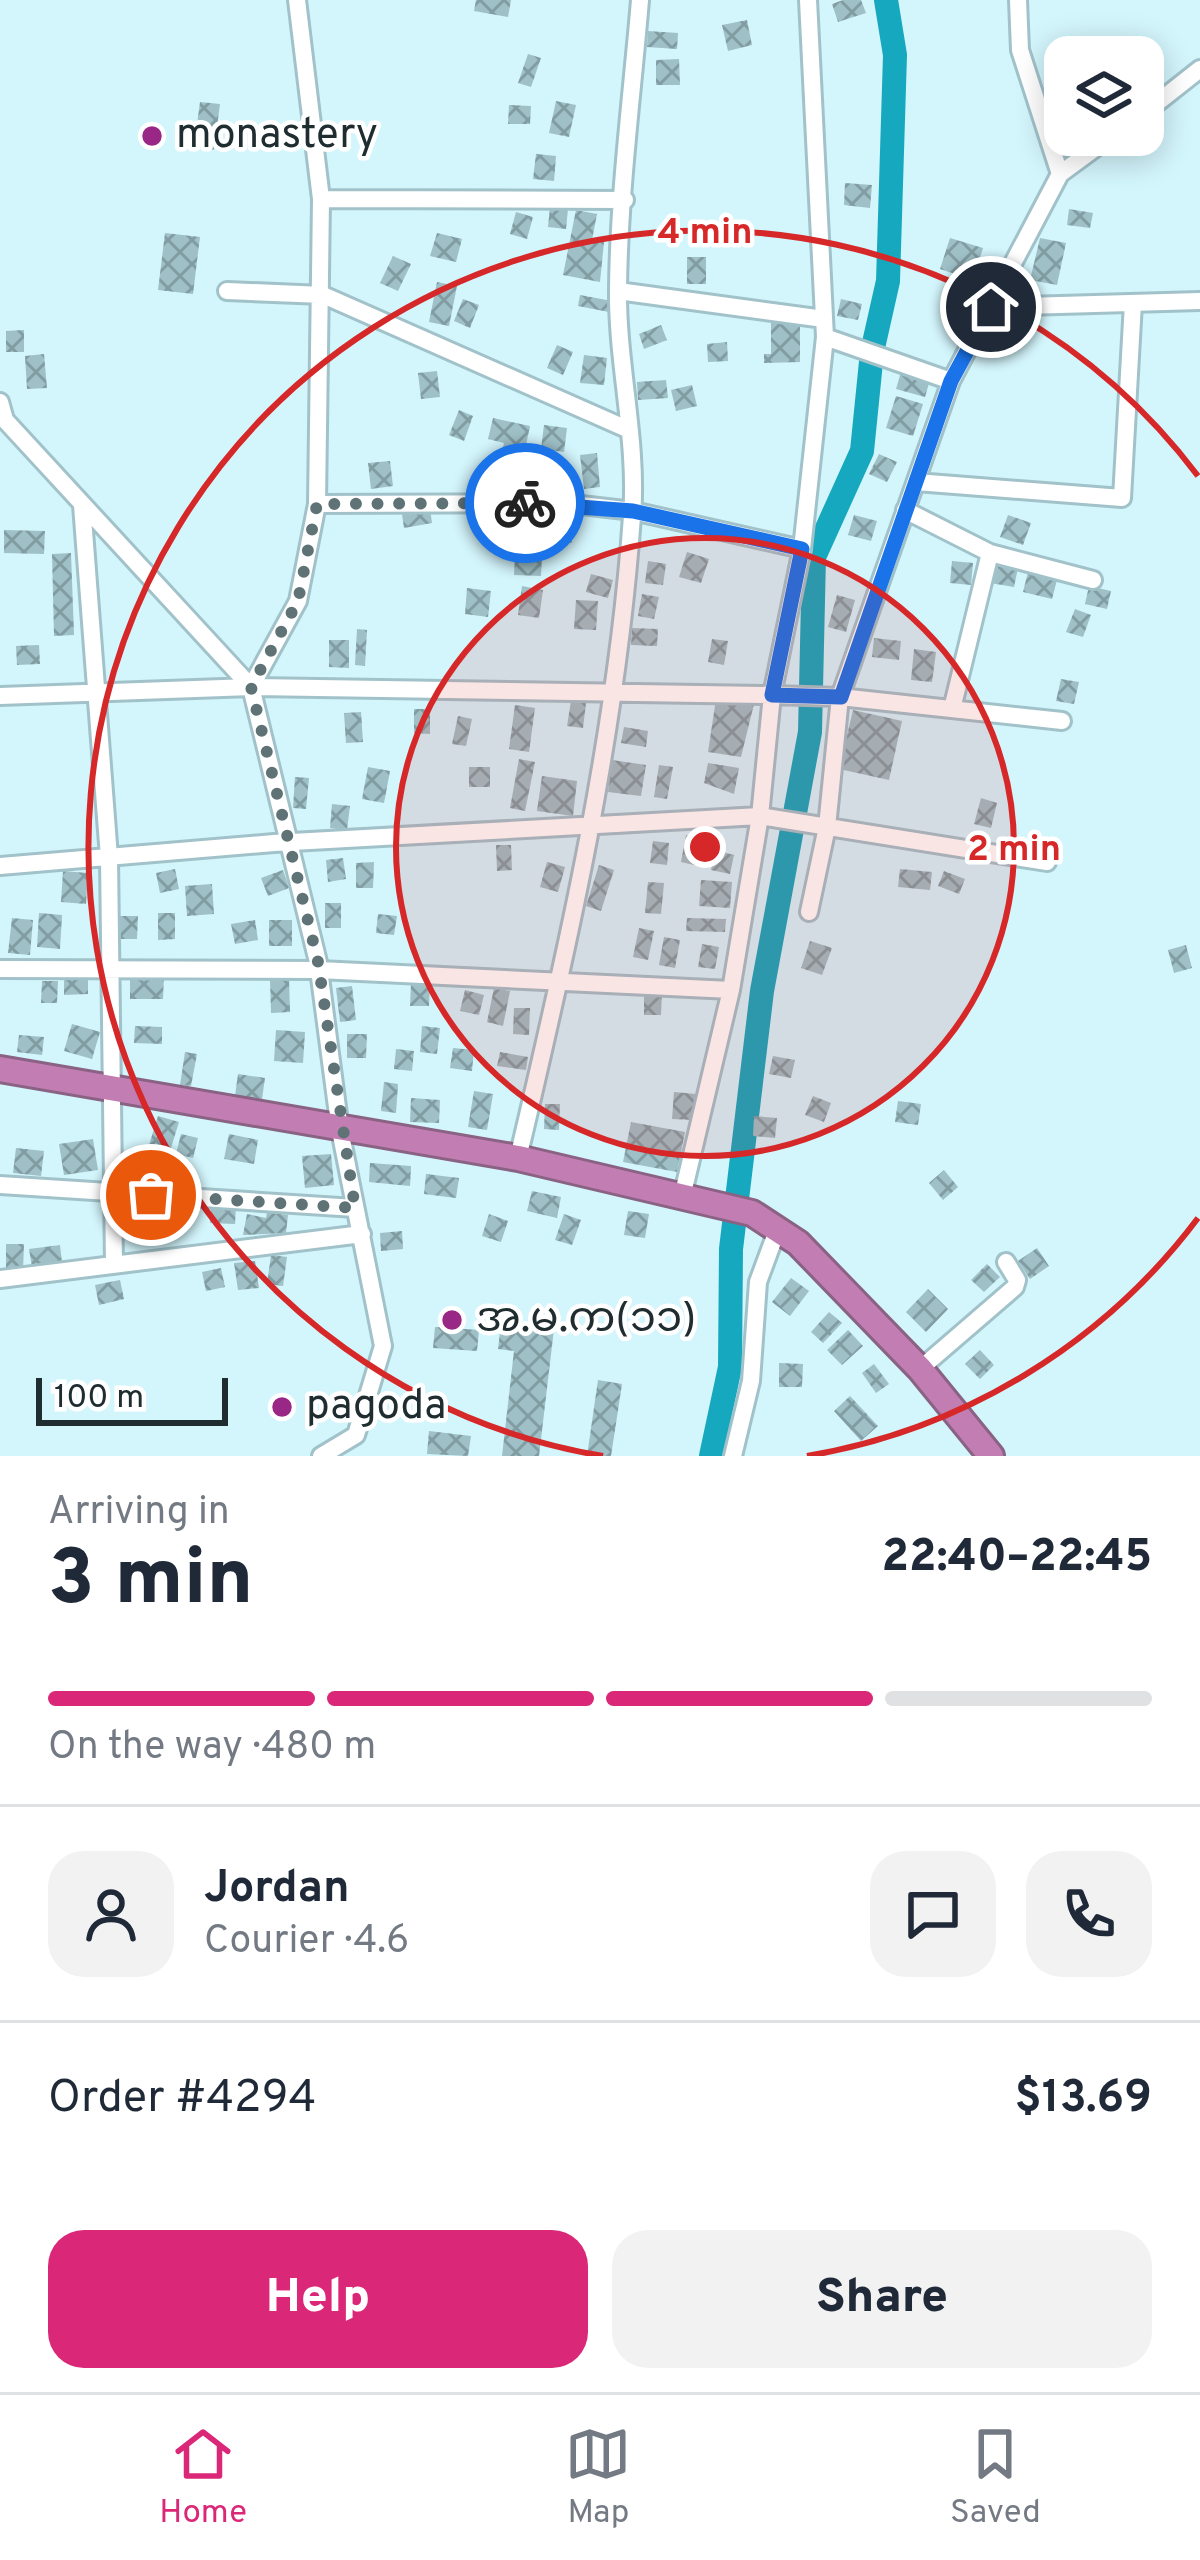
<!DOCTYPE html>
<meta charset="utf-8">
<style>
body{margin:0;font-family:Overpass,"Noto Sans Myanmar",sans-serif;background:#f2f2f3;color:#1f2937;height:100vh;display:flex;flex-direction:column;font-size:45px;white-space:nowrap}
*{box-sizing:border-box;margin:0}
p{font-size:39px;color:#747a83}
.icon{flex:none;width:66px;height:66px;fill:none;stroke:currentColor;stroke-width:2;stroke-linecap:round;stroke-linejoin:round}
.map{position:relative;height:1456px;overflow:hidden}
.details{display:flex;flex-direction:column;background:#fff;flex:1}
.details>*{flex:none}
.fabs{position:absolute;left:1044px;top:36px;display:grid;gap:24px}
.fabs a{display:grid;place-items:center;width:120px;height:120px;border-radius:24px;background:#fff;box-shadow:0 6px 30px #0003;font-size:60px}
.scale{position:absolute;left:36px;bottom:30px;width:192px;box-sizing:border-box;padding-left:12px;border:6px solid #202d30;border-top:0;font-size:33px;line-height:42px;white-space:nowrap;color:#202d30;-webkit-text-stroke:9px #fff;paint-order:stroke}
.pin{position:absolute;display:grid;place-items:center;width:102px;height:102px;color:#fff;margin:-51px;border:6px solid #fff;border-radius:50%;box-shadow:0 3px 12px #0007}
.courier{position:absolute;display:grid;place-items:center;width:120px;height:120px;margin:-60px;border:9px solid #1a73e8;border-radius:50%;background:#fff;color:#222;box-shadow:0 3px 15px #0007}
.head em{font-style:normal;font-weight:800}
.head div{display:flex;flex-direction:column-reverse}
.head{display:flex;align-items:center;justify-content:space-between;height:204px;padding:0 48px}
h1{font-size:78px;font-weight:800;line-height:90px}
.bar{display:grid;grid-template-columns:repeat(4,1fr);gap:18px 12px;align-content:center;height:144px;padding:0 48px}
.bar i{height:15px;border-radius:9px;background:#e0e1e3}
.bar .active{background:#db2777}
.bar p{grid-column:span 4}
.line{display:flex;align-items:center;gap:30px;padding:0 48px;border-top:3px solid #e0e1e3}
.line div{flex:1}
.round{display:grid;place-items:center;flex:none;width:126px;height:126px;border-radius:36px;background:#f2f2f3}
.button{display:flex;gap:24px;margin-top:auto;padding:24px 48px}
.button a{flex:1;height:138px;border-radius:36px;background:#db2777;color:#fff;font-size:48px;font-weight:800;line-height:138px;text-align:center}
.button a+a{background:#f2f2f3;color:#1f2937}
.menu{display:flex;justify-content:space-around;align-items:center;height:168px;border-top:3px solid #e0e1e3;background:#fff;font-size:33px;color:#747a83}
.menu a{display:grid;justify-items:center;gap:6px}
.menu .active{color:#db2777}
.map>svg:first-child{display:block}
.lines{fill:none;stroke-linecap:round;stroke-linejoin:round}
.river{stroke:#16a8bf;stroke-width:24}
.building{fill:url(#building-cross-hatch)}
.minor-casing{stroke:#a2c2ca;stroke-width:22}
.highway-casing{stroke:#896284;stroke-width:30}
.minor{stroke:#fff;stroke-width:16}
.highway{stroke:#c27eb2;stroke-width:24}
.done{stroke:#5f7377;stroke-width:12;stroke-dasharray:0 21.6}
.route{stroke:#1a73e8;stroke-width:15}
.ring{fill:none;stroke:#d62828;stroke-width:6}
.poi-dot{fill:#982785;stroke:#fff;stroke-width:4.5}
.labels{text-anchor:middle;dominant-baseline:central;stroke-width:9;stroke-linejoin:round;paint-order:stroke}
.poi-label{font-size:42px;fill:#202d30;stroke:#fff;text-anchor:start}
.centre{fill:#d62828;stroke:#fff;stroke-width:6}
.ring-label{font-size:36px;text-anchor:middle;font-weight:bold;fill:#d62828;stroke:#fff;stroke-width:9;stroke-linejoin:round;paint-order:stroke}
</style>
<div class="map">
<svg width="1200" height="1456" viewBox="0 0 1200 1456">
<defs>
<pattern id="building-cross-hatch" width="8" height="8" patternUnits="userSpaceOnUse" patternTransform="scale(3)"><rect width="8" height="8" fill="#9fc0c7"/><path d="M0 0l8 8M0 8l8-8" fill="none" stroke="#819ca2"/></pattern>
</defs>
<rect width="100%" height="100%" fill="#d3f5fc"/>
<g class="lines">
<path class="river" d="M711,1456L730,1367L731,1249L762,991L810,732L814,557L862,451L872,352L888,281L895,55L886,0"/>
</g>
<path class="building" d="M476,0H511L508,17L474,11Z
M843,0H861L866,13L838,22L832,4Z
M747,20L752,45L728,51L722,25Z
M648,31L678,33L677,49L647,47Z
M528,54L541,58L531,87L518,83Z
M679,59L680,85H656V60Z
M556,101L576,105L569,137L549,133Z
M200,102L220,104L214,150L194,147Z
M509,105L531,106L530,124H508Z
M536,154L556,156L554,181L533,179Z
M845,183L872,185L870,208L844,205Z
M550,207L568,209L566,229L548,227Z
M1069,209L1093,213L1090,228L1067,225Z
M576,210L597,214L592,240L604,242L600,282L563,275Z
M516,212L533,217L527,239L510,234Z
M165,233L200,237L193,294L158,290Z
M437,233L462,239L456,262L430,256Z
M950,238L983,248L973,280L940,269Z
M1040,238L1066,243L1057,285L1030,280Z
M393,256L411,264L398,291L380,283Z
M687,257H706V284H687Z
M437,282L457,286L449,326L429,322Z
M580,295L612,301L609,312L578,306Z
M463,299L479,305L470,328L454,321Z
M841,299L862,304L858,320L837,316Z
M771,319H800V362L764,363V354H771Z
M661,325L667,340L644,349L639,334Z
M24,330V352H6V331Z
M727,342L728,361L708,362L707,344Z
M557,345L573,352L563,375L547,368Z
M44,354L47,388L27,389L25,356Z
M584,355L607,358L604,385L580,383Z
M437,371L440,397L421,399L418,373Z
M901,372L930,380L925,397L896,389Z
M666,380L668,398L638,400L637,382Z
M692,385L697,406L676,411L671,390Z
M896,396L923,404L913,436L886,428Z
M459,410L473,416L464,441L449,435Z
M493,418L530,426L521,469L499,464L504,443L488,439Z
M544,425L567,428L564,452L541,449Z
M597,453L600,487L584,489L580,455Z
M879,454L897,462L887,482L869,474Z
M390,461L393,486L371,489L368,463Z
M430,509L432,523L404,528L402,514Z
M550,514H572V543H550Z
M517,515L544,517L541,576L514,575Z
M854,515L877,521L871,541L848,535Z
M1008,515L1031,523L1023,545L1000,537Z
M4,530L45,531L44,554L4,553Z
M687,552L709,559L701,583L679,577Z
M71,553L74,635L54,636L52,554Z
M648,561L666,564L663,585L645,583Z
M952,561L973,563L971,585L950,583Z
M994,563L1018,568L1014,587L990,583Z
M1028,572L1057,580L1052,599L1023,592Z
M591,574L613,580L608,598L586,592Z
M522,586L543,590L539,618L518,615Z
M1089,586L1111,591L1107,609L1085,604Z
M467,588L491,591L488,617L465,614Z
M642,594L659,597L654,619L638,616Z
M837,595L855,600L846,632L828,627Z
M576,600L598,601L596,630L574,629Z
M1075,609L1091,615L1083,637L1066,632Z
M632,628L658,629L657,646L631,645Z
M357,629L367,630L365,666L355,665Z
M874,638L901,641L899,660L872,657Z
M712,639L728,641L724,665L708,662Z
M329,640H349V668L329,667Z
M39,645L40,664L17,665L16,646Z
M914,649L936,652L932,682L911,680Z
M1061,679L1079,682L1074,704L1056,701Z
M716,699L754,704L741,757L708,752Z
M571,701L586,703L583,728L567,726Z
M515,705L535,708L529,752L509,749Z
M414,709H430V734L414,733Z
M853,710L902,721L889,780L839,769Z
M361,712L363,742L346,743L344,713Z
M458,716L472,719L466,746L452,744Z
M624,727L648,731L646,747L621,743Z
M519,759L535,762L525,811L510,808Z
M612,760L646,765L641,796L608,792Z
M708,763L739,768L734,794L704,783Z
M659,765L673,767L667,799L654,797Z
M368,767L390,771L384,803L362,799Z
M469,767H490V787H469Z
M542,776L577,781L573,816L537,811Z
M295,777L309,778L306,809L293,808Z
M981,798L997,803L991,828L974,824Z
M332,804L350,806L347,830L330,828Z
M686,835L700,837L694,865L681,862Z
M653,841L669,843L667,865L650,863Z
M496,845H511L512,870L497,871Z
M715,850L734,855L730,874L711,870Z
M343,858L346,879L328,882L326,860Z
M374,862L373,888H356V863Z
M547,862L565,867L558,892L540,887Z
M599,865L614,870L601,911L586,906Z
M175,869L179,889L160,893L156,873Z
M900,869L932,872L930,890L898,887Z
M283,870L289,888L268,896L261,878Z
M63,871L88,873L86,904L61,902Z
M944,871L965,879L959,894L938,886Z
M701,880L732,882L730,908L699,906Z
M648,882L664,883L661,914L645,913Z
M212,884L214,914L187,916L185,886Z
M325,903H341V928H325Z
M39,913L62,915L60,949L37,947Z
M158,913H175V939L158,940Z
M378,914L397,916L394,935L376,933Z
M120,916H138L137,939H119Z
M12,918L33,920L30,955L8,953Z
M687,918L726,919L725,932L686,931Z
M255,920L258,940L235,944L231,924Z
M269,920H292V946H269Z
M639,928L654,931L648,960L633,957Z
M664,937L680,940L675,968L659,965Z
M810,941L832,948L822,975L801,968Z
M702,944L719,947L715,969L698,967Z
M1186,945L1192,968L1174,973L1168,950Z
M88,975V994L64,995V976Z
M130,975H164L163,999H130Z
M289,978L290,1012L271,1013L270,979Z
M42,981H58L57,1003H41Z
M411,984L430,985L429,1006H410Z
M352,986L356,1020L340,1022L336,988Z
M494,988L510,991L503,1026L487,1022Z
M465,990L484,995L479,1015L460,1011Z
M644,991H662L661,1015H644Z
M514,1008H530L529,1035L513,1034Z
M72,1024L100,1032L92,1059L64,1051Z
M135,1026L162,1027V1044L134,1043Z
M422,1026L440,1028L437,1054L420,1052Z
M276,1030L305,1032L303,1063L274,1061Z
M347,1034H367L366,1058H347Z
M19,1035L44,1037L42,1055L17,1052Z
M453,1048L474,1050L472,1071L450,1068Z
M396,1049L414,1051L412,1071L394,1069Z
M185,1052L197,1054L191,1086L180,1085Z
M500,1052L528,1057L526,1070L497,1066Z
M773,1056L795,1060L791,1078L769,1074Z
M238,1074L265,1078L262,1099L235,1096Z
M384,1082L398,1084L396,1113L381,1111Z
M474,1091L493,1094L487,1130L468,1127Z
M674,1092L696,1094L693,1120L672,1119Z
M813,1096L831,1103L824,1122L805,1115Z
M411,1098L440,1100L439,1123L410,1122Z
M898,1101L921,1104L918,1125L895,1122Z
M545,1104H560L559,1130L544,1129Z
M158,1116L179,1122L170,1151L149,1145Z
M754,1116L777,1118L775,1138L753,1136Z
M631,1122L685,1132L677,1172L623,1162Z
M181,1134L198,1138L193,1158L176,1154Z
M229,1134L258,1140L254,1164L224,1159Z
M93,1139L98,1170L64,1175L59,1144Z
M16,1148L44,1151L41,1176L13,1173Z
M331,1154L334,1185L305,1188L302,1156Z
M370,1163L411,1166L410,1186L369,1182Z
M944,1170L958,1187L943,1200L929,1183Z
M426,1174L459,1178L456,1198L424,1194Z
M532,1191L561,1197L557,1218L527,1211Z
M211,1205H236L235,1224L210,1223Z
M628,1211L649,1214L645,1238L624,1235Z
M267,1212L288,1215L286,1233L243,1235L247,1214L266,1218Z
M489,1214L508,1221L501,1242L482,1236Z
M564,1214L581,1220L572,1245L555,1240Z
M402,1231L403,1249L381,1251L380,1233Z
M6,1244H24L23,1271H6Z
M60,1245L62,1263L32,1267L29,1249Z
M1037,1248L1049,1266L1030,1279L1018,1261Z
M271,1255L287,1257L283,1286L267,1284Z
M255,1261L259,1288L238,1290L234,1263Z
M987,1264L1000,1277L984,1292L971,1280Z
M221,1268L225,1287L206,1291L202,1272Z
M791,1278L809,1291L790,1316L772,1302Z
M120,1280L124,1299L99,1305L95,1285Z
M928,1289L948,1309L926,1332L906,1312Z
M829,1312L842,1323L823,1343L811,1332Z
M501,1323L554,1329L539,1456H502L514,1351L498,1349Z
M435,1327L479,1330L477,1351L433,1348Z
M848,1330L863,1346L842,1365L827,1350Z
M980,1350L994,1365L980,1379L965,1364Z
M779,1363L803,1364L802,1387H779Z
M874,1364L889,1384L876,1393L862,1373Z
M598,1380L622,1384L611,1456H587Z
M850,1396L878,1426L861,1441L834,1411Z
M429,1431L471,1436L468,1456L427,1454Z"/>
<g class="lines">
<defs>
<path id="minor" d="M1018,0L1020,50L1060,174
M1143,114L1200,69
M321,199L625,200
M227,291L323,295L627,429
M618,291L824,319
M991,307L1200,301
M825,337L951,381
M0,402L5,420L251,687L318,962L340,1130L383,1346L356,1435L321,1456
M916,482L1122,498L1133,303
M317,504L564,503L633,511L802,549
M82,505L109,857L114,1265
M905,510L990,553L1093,580
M251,687L298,601L317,504L321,199L297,0
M0,696L251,687L772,695L840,697L1062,721
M952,709L990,553
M0,866L274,843L760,816L1047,862
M809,912L827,827L840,697L951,381L1060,174L1113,135
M0,969L319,970L731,990
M518,1158C568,947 617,732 632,516C638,441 617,364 618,289C619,193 632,96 640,0
M0,1185L355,1208
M683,1193L731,990L760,816L772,695L802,549L825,337L808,0
M0,1279L362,1234
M920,1369L1015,1287L1017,1280L1006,1262
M733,1456L751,1381L758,1282L778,1228"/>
<path id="highway" d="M0,1069L518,1158L752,1213L798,1243L920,1369L991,1456"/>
</defs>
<use href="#minor" class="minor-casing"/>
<use href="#highway" class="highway-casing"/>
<use href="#minor" class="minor"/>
<use href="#highway" class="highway"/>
</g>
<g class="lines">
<path class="done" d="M151,1195L355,1208L318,962L251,687L298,601L317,504L525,503"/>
<path class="route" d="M525,503L633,511L802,549L772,695L841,697L951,381L991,307"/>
</g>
<circle cx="705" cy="847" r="309" fill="#d62828" fill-opacity=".12"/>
<g class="ring">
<circle cx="705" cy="847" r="309"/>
<path d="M1198 1218A617 617 0 0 1 807 1456M603 1456A617 617 0 1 1 1198 476"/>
</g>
<g class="poi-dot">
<circle cx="152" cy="136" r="12"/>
<circle cx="452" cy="1320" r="12"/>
<circle cx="282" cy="1407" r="12"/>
</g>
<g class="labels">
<g class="poi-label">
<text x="176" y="136">monastery</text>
<text x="476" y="1320">အ.မ.က(၁၁)</text>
<text x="306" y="1407">pagoda</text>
</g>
</g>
<circle cx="705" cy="847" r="18" class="centre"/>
<g class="ring-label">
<text x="705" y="243">4 min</text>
<text x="1014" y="860">2 min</text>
</g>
</svg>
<div class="fabs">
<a><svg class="icon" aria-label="layers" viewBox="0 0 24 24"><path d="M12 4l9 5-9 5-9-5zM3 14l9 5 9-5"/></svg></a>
</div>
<div class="scale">100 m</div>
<div class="pin" style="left:151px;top:1195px;background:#ea580c"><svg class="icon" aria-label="bag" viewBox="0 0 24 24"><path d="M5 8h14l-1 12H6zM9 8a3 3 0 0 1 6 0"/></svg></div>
<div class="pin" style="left:991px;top:307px;background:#1f2937"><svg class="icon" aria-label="home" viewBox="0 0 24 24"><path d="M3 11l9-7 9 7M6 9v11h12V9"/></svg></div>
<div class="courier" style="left:525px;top:503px"><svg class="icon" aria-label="bike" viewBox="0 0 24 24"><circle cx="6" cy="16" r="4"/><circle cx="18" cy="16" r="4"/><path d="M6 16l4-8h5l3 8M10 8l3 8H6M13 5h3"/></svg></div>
</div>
<section class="details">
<div class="head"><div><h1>3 min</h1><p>Arriving in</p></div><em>22:40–22:45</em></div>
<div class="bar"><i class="active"></i><i class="active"></i><i class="active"></i><i></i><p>On the way · 480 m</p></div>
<div class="line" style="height:216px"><a class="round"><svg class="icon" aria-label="person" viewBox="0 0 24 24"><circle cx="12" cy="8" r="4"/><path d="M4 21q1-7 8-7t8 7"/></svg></a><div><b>Jordan</b><p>Courier · 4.6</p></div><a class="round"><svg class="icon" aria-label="chat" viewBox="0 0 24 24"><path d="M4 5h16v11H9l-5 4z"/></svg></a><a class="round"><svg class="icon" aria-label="phone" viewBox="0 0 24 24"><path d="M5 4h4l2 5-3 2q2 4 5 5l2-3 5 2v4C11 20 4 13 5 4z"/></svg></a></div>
<div class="line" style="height:156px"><div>Order #4294</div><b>$13.69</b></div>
<div class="button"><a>Help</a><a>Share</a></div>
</section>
<nav class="menu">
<a class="active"><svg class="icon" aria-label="home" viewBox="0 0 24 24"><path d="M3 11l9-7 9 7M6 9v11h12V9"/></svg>Home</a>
<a><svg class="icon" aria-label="map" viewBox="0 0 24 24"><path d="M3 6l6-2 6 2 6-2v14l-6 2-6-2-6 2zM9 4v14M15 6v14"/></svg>Map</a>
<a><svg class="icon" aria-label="saved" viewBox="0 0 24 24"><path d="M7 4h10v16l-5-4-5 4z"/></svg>Saved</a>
</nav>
